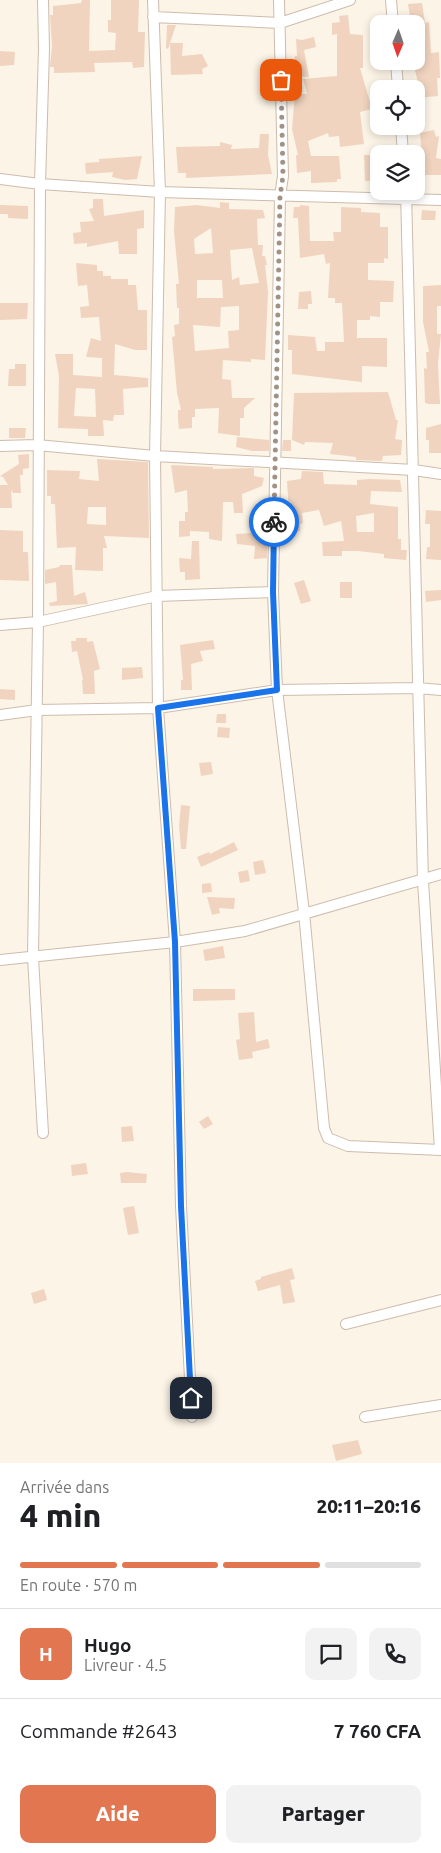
<!DOCTYPE html>
<html lang="fr">
<meta charset="utf-8">
<style>
body{margin:0;font-family:Ubuntu,sans-serif;background:#f2f2f2;color:#202124;height:100vh;display:flex;flex-direction:column;font-size:19px;white-space:nowrap}
*{box-sizing:border-box;margin:0}
p{font-size:16px;color:#757577}
.icon{flex:none;width:28px;height:28px;fill:none;stroke:currentColor;stroke-width:2;stroke-linecap:round;stroke-linejoin:round}
.map{position:relative;height:1463px;overflow:hidden}
.side{display:flex;flex-direction:column;background:#fff;flex:1}
.side>*{flex:none}
.needle{width:32px;rotate:182deg}
.fabs{position:absolute;left:370px;top:15px;display:grid;gap:10px}
.fabs a{display:grid;place-items:center;width:55px;height:55px;border-radius:10px;background:#fff;box-shadow:0 2px 8px #0003;font-size:25px}
.pin{position:absolute;display:grid;place-items:center;width:42px;height:42px;color:#fff;margin:-21px;border-radius:10px;box-shadow:0 2px 8px #0006}
.courier{position:absolute;display:grid;place-items:center;width:50px;height:50px;margin:-25px;border:4px solid #1a73e8;border-radius:50%;background:#fff;color:#222;box-shadow:0 1px 6px #0007}
.head em{font-style:normal;font-weight:800}
.head div{display:flex;flex-direction:column-reverse}
.head{display:flex;align-items:center;justify-content:space-between;height:85px;padding:0 20px}
h1{font-size:32px;font-weight:800;line-height:38px}
.bar{display:grid;grid-template-columns:repeat(4,1fr);gap:8px 5px;align-content:center;height:60px;padding:0 20px}
.bar i{height:6px;border-radius:4px;background:#e0e0e0}
.bar .active{background:#e17650}
.bar p{grid-column:span 4}
.line{display:flex;align-items:center;gap:12px;padding:0 20px;border-top:1px solid #e0e0e0}
.line div{flex:1}
.round{display:grid;place-items:center;flex:none;width:52px;height:52px;border-radius:10px;background:#f2f2f2}
.primary-button{display:flex;gap:10px;margin-top:auto;padding:10px 20px}
.primary-button a{flex:1;height:58px;border-radius:10px;background:#e17650;color:#fff;font-size:20px;font-weight:800;line-height:58px;text-align:center}
.primary-button a+a{background:#f2f2f2;color:#202124}
.map>svg:first-child{display:block}
.building{fill:#f0d4bf;fill-rule:evenodd}
.lines{fill:none;stroke-linecap:round;stroke-linejoin:round}
.street-casing{stroke:#cdbcad;stroke-width:12}
.street{stroke:#fff;stroke-width:10}
.done{stroke:#a49182;stroke-width:5;stroke-dasharray:0 9}
.route{stroke:#1a73e8;stroke-width:6}
</style>
<div class="map">
<svg width="441" height="1463" viewBox="0 0 441 1463">
<rect width="100%" height="100%" fill="#fcf4e6"/>
<path class="building" d="M82,0H90L89,51L115,50L116,33L108,32V20H111V0H139L138,32H145L144,67L133,68L132,62L94,63L95,72L54,73V67H50L52,46L50,15H53V6L81,3Z
M422,3L425,23L429,22L431,53L439,52L440,78H437L438,96L416,98L417,78L414,67L418,66L416,15L410,16L408,4Z
M348,15L350,34L363,35V68H360L372,109L360,112L364,144L340,147L339,136L329,137L328,133L308,141L311,156H339L341,179H337V182L311,183V171L297,173L296,155H298L292,129L295,94H307L303,79L337,76V34L332,35V23L340,22L339,16Z
M167,25H176L168,49L166,48Z
M314,37L316,47L304,50L309,77L294,76L295,56H297L296,39L302,40Z
M170,43H183L182,56L202,54L208,66L202,69L203,74L171,75Z
M0,51L15,52L14,65L0,66Z
M434,130L436,137L439,136L436,158L441,159V175H419L418,160L422,159L420,133Z
M260,134H269L268,155L272,174L186,178V173H178L176,147L220,146V142L232,145L231,149L259,148Z
M364,155H374L375,163H379V180L365,181Z
M142,156L137,179L125,180L112,177L113,172L86,174L85,163L99,162V159Z
M93,199H103L104,216L144,210V228L137,229V254H119L118,241L87,247V243L74,244L73,233L81,232L80,222L94,221L89,209L93,208Z
M220,202L229,203V209L263,210L265,218L257,219L258,245H263L262,256H265L267,265H265L268,292L265,360L251,359V362L223,360L222,379L231,380L232,398H255L244,408V418H240V436L218,433L219,408L195,409V417H192V428L179,429L178,420V410H181L177,393L172,337L175,336L174,325L179,324V308H177L176,284H179L174,231L175,207L197,205L220,208ZM211,228L213,253L195,254L194,239ZM252,248L259,283L240,285L239,277L232,280L230,250ZM197,280H222L223,298H197ZM239,306V330L228,331L229,348L195,351L193,325L220,327L221,307Z
M0,205L28,206V219L8,218V214H0Z
M300,205L309,206L310,241H334L333,232H341V207L361,208V212L380,213V227H388V259L384,258V263H368V280L394,281L393,302H380V317L370,316V320H357V338H387V367L362,366V382L292,374V350H288V335L315,337L317,351H325V342H344L342,303H335V298H328L330,263L326,264L324,254L300,258L298,218H293L294,207H300Z
M422,210L436,211L435,220H421Z
M76,263L97,265V271H103V276H111V279H128V285H136L138,310H147V350H135L115,344L114,375L148,378V387L123,389L124,415H114L113,421L103,420L104,436H88V429L58,428L59,376L55,354H73V375L102,377V358L86,357L91,338L101,341L99,317L81,318L80,307L89,306L87,285L78,286ZM76,388L95,389L96,417L74,416Z
M441,285V306H437V334H441L438,364L440,404H429L425,403L424,368L427,369L426,352H429L423,322V286Z
M311,291L312,304H308V309H298L299,292Z
M0,303H28L27,319L0,320Z
M15,364H26V386H8L9,369H15Z
M388,392L396,420H398L395,439L402,440L401,455L383,456L382,461L356,460V457L330,454L333,443L305,442L304,445L292,440L294,393Z
M441,424V453H429V440H426V428Z
M9,428H26L25,438H9Z
M237,437L269,440V451H252L236,447Z
M283,440H291V451H282Z
M29,454V468L23,469V475H20L21,493H13L11,490L12,508H0V485H8L3,477L0,476L19,464L18,455Z
M97,459L148,462L149,538L104,536L107,548H103V571L75,570L76,547L57,548L55,504H51V496H47V470L80,471L79,479L99,481ZM88,507H106V525L87,524Z
M171,465L213,467V469L254,468V476L264,478L262,486L242,494L243,513H234L233,502H223L222,541L209,539V532L190,531V536L179,537V521H185V512H188L187,490L175,493Z
M302,471L323,472L324,484L357,485V480L370,479L400,480L402,492L371,491L370,504L398,507V539H401V550H407L406,560L384,558V554L358,551H342V556H323L322,542L344,541L341,521L324,526L319,510L302,513L303,523L300,524V531L290,530L287,481L301,479ZM374,513V532H357L356,516Z
M426,510L441,511V560L426,559L427,547H430V524H425Z
M0,530L23,531V552H28L29,581L0,580Z
M267,532V558L254,559L255,546L237,544L236,534Z
M192,541H199L200,579L185,580V572H180L179,558L191,559Z
M60,565H72L74,596L85,592L88,604L50,606L49,603L57,601L56,582L45,584V570L59,567Z
M304,580L311,601L301,604L294,583Z
M340,582H352V598H340Z
M441,590V600L426,602L425,591Z
M76,638H87V642L93,641L100,669L94,671L95,694H83L82,680H83L77,651L72,652L71,641H76Z
M213,640L215,649L200,651L203,661L191,664L192,690H181V680H183L180,645Z
M142,667L143,678L122,680V668Z
M0,689L15,690V700L0,699Z
M217,714H226V723H216Z
M218,727L230,728L229,738L217,737Z
M211,762L213,774L201,776L199,763Z
M181,805L190,806L186,849H181L179,826Z
M234,842L238,850L201,867L197,857L209,852L210,854Z
M263,860L266,873L255,875L253,862Z
M248,870L250,881L240,883L238,872Z
M211,883L212,892L202,893V884Z
M207,897L235,898L234,909L219,908L220,913L212,915Z
M223,946L225,958L205,961L203,950Z
M193,989H235V1000L193,1001Z
M254,1012L256,1042L268,1039L270,1048L252,1052L253,1058L239,1060L236,1040L240,1039L238,1013Z
M208,1116L213,1124L204,1129L199,1122Z
M132,1126L134,1141L122,1142L121,1127Z
M86,1163L88,1174L72,1176L71,1165Z
M127,1172L147,1174L146,1183H121L120,1173Z
M134,1206L139,1233L128,1235L123,1208Z
M292,1268L295,1279L290,1280L295,1302L283,1304L280,1285L258,1291L255,1281L261,1279V1277Z
M44,1289L47,1300L34,1304L31,1293Z
M358,1440L362,1454L336,1461L332,1445Z"/>
<g class="lines">
<defs>
<path id="street" d="M153,0L160,192L441,200
M279,0L283,176L280,196L273,592L277,690L304,912L324,1128L328,1138L348,1146L441,1150
M391,0L393,24
M153,17L280,23L350,0
M396,61L398,89
M401,126L403,154
M0,179L40,184L44,49L43,0
M406,191L423,881L440,1150
M0,446L37,445L155,456L414,470L441,474
M0,625L38,622L157,596L273,592
M0,715L37,710L158,708L277,690L417,688L441,690
M0,960L175,942L245,931L441,874
M43,1133L33,957L38,622L40,184L160,192L155,456L158,708L175,942L181,1206L192,1417
M346,1324L441,1300
M365,1417L441,1405"/>
</defs>
<use href="#street" class="street-casing"/>
<use href="#street" class="street"/>
</g>
<g class="lines">
<path class="done" d="M274,522L280,196L283,176L281,80"/>
<path class="route" d="M191,1398L181,1206L175,942L158,708L277,690L273,592L274,522"/>
</g>
</svg>
<div class="fabs">
<a><svg class="needle" viewBox="-14 -14 28 28"><path d="M0-13l5 13h-10z" fill="#e53935"/><path d="M0 13l5-13h-10z" fill="#757577"/></svg></a>
<a><svg class="icon" aria-label="locate" viewBox="0 0 24 24"><circle cx="12" cy="12" r="6"/><path d="M12 2v4M12 18v4M2 12h4M18 12h4"/></svg></a>
<a><svg class="icon" aria-label="layers" viewBox="0 0 24 24"><path d="M12 4l9 5-9 5-9-5zM3 14l9 5 9-5"/></svg></a>
</div>
<div class="pin" style="left:281px;top:80px;background:#ea580c"><svg class="icon" aria-label="bag" viewBox="0 0 24 24"><path d="M5 8h14l-1 12H6zM9 8a3 3 0 0 1 6 0"/></svg></div>
<div class="pin" style="left:191px;top:1398px;background:#1f2937"><svg class="icon" aria-label="home" viewBox="0 0 24 24"><path d="M3 11l9-7 9 7M6 9v11h12V9"/></svg></div>
<div class="courier" style="left:274px;top:522px"><svg class="icon" aria-label="bike" viewBox="0 0 24 24"><circle cx="6" cy="16" r="4"/><circle cx="18" cy="16" r="4"/><path d="M6 16l4-8h5l3 8M10 8l3 8H6M13 5h3"/></svg></div>
</div>
<section class="side">
<div class="head"><div><h1>4 min</h1><p>Arrivée dans</p></div><em>20:11–20:16</em></div>
<div class="bar"><i class="active"></i><i class="active"></i><i class="active"></i><i></i><p>En route · 570 m</p></div>
<div class="line" style="height:90px"><b class="round" style="background:#e17650;color:#fff">H</b><div><b>Hugo</b><p>Livreur · 4.5</p></div><a class="round"><svg class="icon" aria-label="chat" viewBox="0 0 24 24"><path d="M4 5h16v11H9l-5 4z"/></svg></a><a class="round"><svg class="icon" aria-label="phone" viewBox="0 0 24 24"><path d="M5 4h4l2 5-3 2q2 4 5 5l2-3 5 2v4C11 20 4 13 5 4z"/></svg></a></div>
<div class="line" style="height:65px"><div>Commande #2643</div><b>7 760 CFA</b></div>
<div class="primary-button"><a>Aide</a><a>Partager</a></div>
</section>
